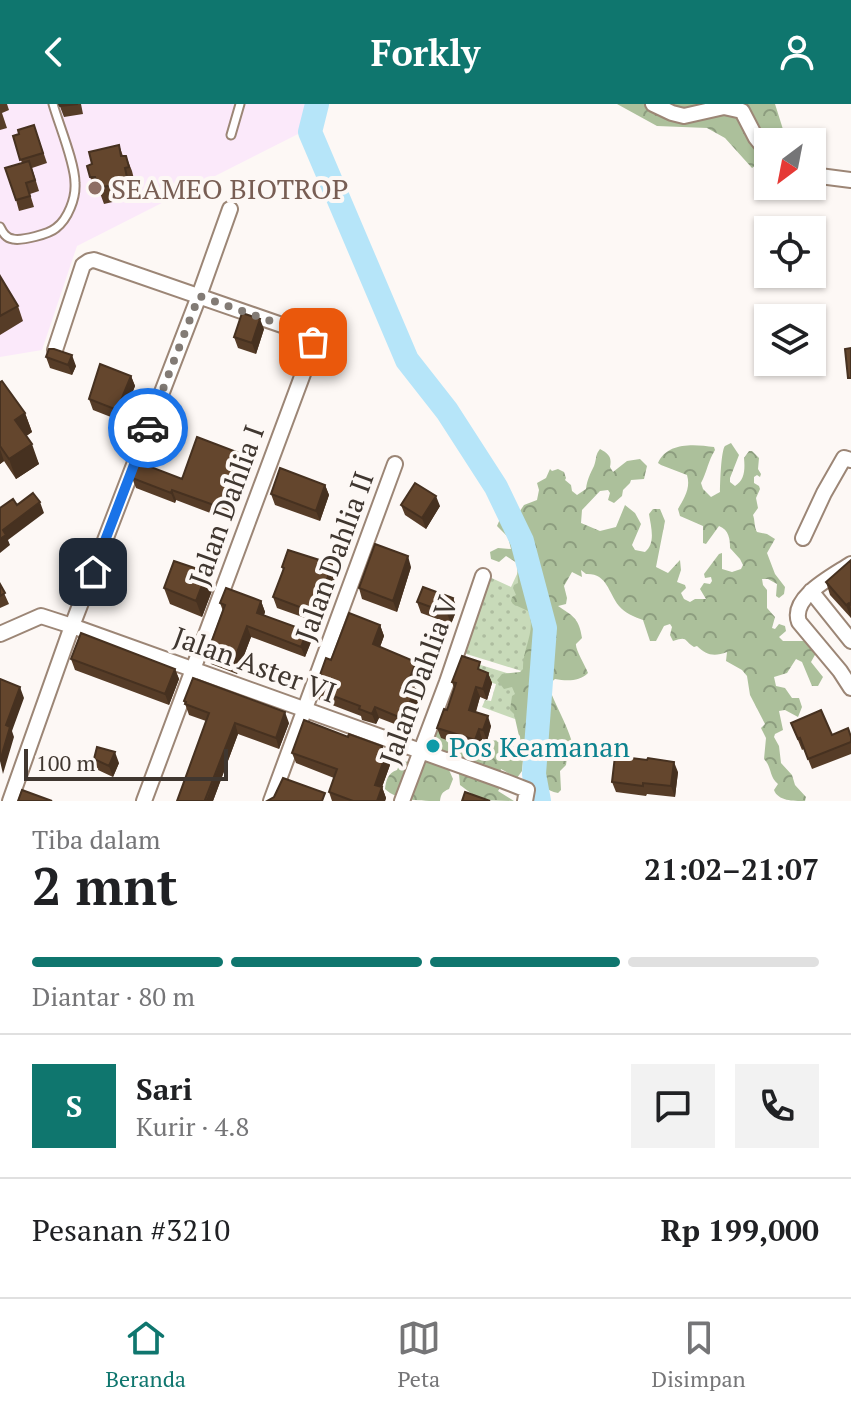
<!DOCTYPE html>
<html lang="id">
<meta charset="utf-8">
<style>
body{margin:0;font-family:"PT Serif",serif;background:#f2f2f2;color:#202124;height:100vh;display:flex;flex-direction:column;font-size:30px;white-space:nowrap}
*{box-sizing:border-box;margin:0}
p{font-size:26px;color:#757577}
.icon{flex:none;width:44px;height:44px;fill:none;stroke:currentColor;stroke-width:2;stroke-linecap:round;stroke-linejoin:round}
.map{position:relative;height:697px;overflow:hidden}
.details{display:flex;flex-direction:column;background:#fff;flex:1}
.details>*{flex:none}
.needle{width:52px;rotate:212deg}
.tools{position:absolute;left:754px;top:24px;display:grid;gap:16px}
.tools a{display:grid;place-items:center;width:72px;height:72px;border-radius:0px;background:#fff;box-shadow:0 2px 6px #0004;font-size:40px}
.scale{position:absolute;left:24px;bottom:20px;width:204px;box-sizing:border-box;padding-left:8px;border:4px solid #403730;border-top:0;font-size:22px;line-height:28px;white-space:nowrap;color:#403730;-webkit-text-stroke:6px #fdf8f5;paint-order:stroke}
.pin{position:absolute;display:grid;place-items:center;width:68px;height:68px;color:#fff;margin:-34px;border-radius:16px;box-shadow:0 4px 12px #0006}
.courier{position:absolute;display:grid;place-items:center;width:80px;height:80px;margin:-40px;border:6px solid #1a73e8;border-radius:50%;background:#fff;color:#222;box-shadow:0 2px 10px #0007}
.summary em{font-style:normal;font-weight:700}
.summary div{display:flex;flex-direction:column-reverse}
.summary{display:flex;align-items:center;justify-content:space-between;height:136px;padding:0 32px}
h1{font-size:52px;font-weight:700;line-height:60px}
.bar{display:grid;grid-template-columns:repeat(4,1fr);gap:12px 8px;align-content:center;height:96px;padding:0 32px}
.bar i{height:10px;border-radius:6px;background:#e0e0e0}
.bar .active{background:#0f766e}
.bar p{grid-column:span 4}
.line{display:flex;align-items:center;gap:20px;padding:0 32px;border-top:2px solid #e0e0e0}
.line div{flex:1}
.round{display:grid;place-items:center;flex:none;width:84px;height:84px;border-radius:0px;background:#f2f2f2}
header{display:flex;justify-content:space-between;align-items:center;height:104px;padding:0 32px;background:#0f766e;color:#fff;font-size:36px;font-weight:700}
.dock{display:flex;justify-content:space-around;align-items:center;height:112px;border-top:2px solid #e0e0e0;background:#fff;font-size:22px;color:#757577}
.dock a{display:grid;justify-items:center;gap:4px}
.dock .active{color:#0f766e}
.map>svg:first-child{display:block}
.education{fill:#fbe9fa}
.grass{fill:url(#grass-dots)}
.forest{fill:url(#forest-crowns)}
.lines{fill:none;stroke-linecap:round;stroke-linejoin:round}
.river{stroke:#b6e5f9;stroke-width:24}
.lane-casing{stroke:#9c8676;stroke-width:11}
.street-casing{stroke:#9c8676;stroke-width:18}
.lane{stroke:#fff;stroke-width:7}
.street{stroke:#fff;stroke-width:14}
.wall{fill:#563c27}
.shaded-wall{fill:#463120}
.building{fill:#64462d;stroke:#463120;stroke-width:2}
.done{stroke:#827b75;stroke-width:8;stroke-dasharray:0 14.4}
.route{stroke:#1a73e8;stroke-width:10}
.education-dot{fill:#8d6e63;stroke:#fdf8f5;stroke-width:3}
.culture-dot{fill:#0f9aa8;stroke:#fdf8f5;stroke-width:3}
.labels{text-anchor:middle;dominant-baseline:central;stroke-width:8;stroke-linejoin:round;paint-order:stroke}
.education-label{font-size:28px;fill:#785e54;stroke:#fdf8f5;text-anchor:start}
.street-label{font-size:28px;fill:#403730;stroke:#fdf8f5}
.culture-label{font-size:28px;fill:#0d838f;stroke:#fdf8f5;text-anchor:start}
</style>
<header><svg class="icon" aria-label="back" viewBox="0 0 24 24"><path d="M15 5l-7 7 7 7"/></svg>Forkly<svg class="icon" aria-label="person" viewBox="0 0 24 24"><circle cx="12" cy="8" r="4"/><path d="M4 21q1-7 8-7t8 7"/></svg></header>
<div class="map">
<svg width="851" height="697" viewBox="0 0 851 697">
<defs>
<pattern id="grass-dots" width="8" height="8" patternUnits="userSpaceOnUse" patternTransform="scale(2)"><rect width="8" height="8" fill="#c8dab9"/><path d="M2 2h.1M6 6h.1" fill="none" stroke="#adbc9f" stroke-width="1.8" stroke-linecap="round"/></pattern>
<pattern id="forest-crowns" width="20" height="18" patternUnits="userSpaceOnUse" patternTransform="scale(2)"><rect width="20" height="18" fill="#acc09b"/><path d="M2 6a3 3 0 1 1 6 0M12 15a3 3 0 1 1 6 0" fill="none" stroke="#8d9d7f"/></pattern>
</defs>
<rect width="100%" height="100%" fill="#fdf8f5"/>
<path class="education" d="M0,0H310L304,27L77,142L42,246L0,253Z"/>
<path class="grass" d="M524,455L536,507L528,569L460,548L485,471L511,483Z
M458,554L520,573L515,615L482,603L485,596L491,597L496,580L489,578L458,590L449,587Z"/>
<path class="forest" d="M617,0H775L787,38H768V52L752,64L725,34L707,24L657,22Z
M731,339L739,351L730,374V378L735,382C745,376 745,365 744,354L749,347H752L759,354L758,365L761,370L760,373L757,371L754,373V379L759,382L760,385L756,394L758,404L753,411C755,416 754,423 757,428L767,430L775,435L767,449L775,470L785,483L784,490L779,494L776,492L777,480L768,475H762L763,481L767,486V504L775,513L772,524L775,525L779,520L785,522L786,527L779,533L783,537H810L816,549L811,558L823,573L818,582H812L802,558L796,555L787,569L774,573L776,582L785,584L792,594H799L802,603L798,613L785,606L779,607L783,626L775,630L774,633L779,642L781,659L792,671L795,681L806,693L805,697C793,697 778,697 774,686L778,680C769,673 772,663 764,655L766,634L761,624L765,620L750,591L747,572L742,566L726,557L727,548C714,553 706,551 697,542L694,543C683,536 688,532 673,537L670,531L672,523L670,520L664,522L656,537H650L643,516C634,513 625,509 619,502C608,488 607,469 586,470L581,466L582,473L572,468L564,482L567,494L566,500L558,502C573,512 579,514 582,534L576,540C575,545 585,561 588,569C579,578 566,577 555,575L548,581C555,601 566,618 572,638L568,647L566,661L560,667L561,686L558,689C546,687 541,678 530,675L525,659L526,647L524,645L522,667L517,674L501,665L499,673L503,680L498,687L514,697L480,696L460,681L459,670L471,664C457,655 455,645 438,649L434,646L431,635L430,618L442,622L453,644L457,643L478,653L482,651L487,637L501,636L509,640L518,638L519,632L514,610L510,606L512,592L515,590L512,583L504,585L497,576L502,570L520,568L523,565C522,545 537,526 528,507L513,500L511,497L512,493L516,491L513,484L514,481L518,479L517,459L506,452L499,458L491,455L490,448L498,444L511,445L508,433L497,422L500,415L498,411L518,417C522,431 525,432 532,443L533,435L522,425L520,407L524,401L537,396L539,386L537,379L546,374L550,365L552,367L558,365L564,368L566,374L565,376L571,381L572,387L577,391L586,385C587,376 590,370 594,362C597,354 595,351 600,345C609,350 612,353 610,363L613,368L627,357L640,355L647,362L644,375L631,376L630,379L623,386L622,392L614,399L608,396L610,389L608,386L600,387L582,406L581,419L600,427L616,423L625,401L635,409L641,420L632,441L635,446L645,448C656,439 651,423 649,410L653,405H660L665,417L656,463L668,469L680,456L681,466L677,478L685,481L686,484L681,489L684,495L690,498L695,495H706L700,485L704,479L710,480L712,477L711,473L705,474L704,470L719,450L722,449V465L732,468L741,465L743,461L740,455L730,444C730,435 729,426 719,422L706,440L703,439V422L680,412L678,405C684,394 691,384 687,371L661,361L658,359C667,338 694,340 714,343L715,346C708,357 707,368 701,379L703,385L711,393L720,388C720,381 721,346 725,342C727,341 729,340 731,339Z
M421,653L446,659L453,675L449,685C442,688 441,690 440,697C422,697 397,697 385,685C386,676 388,669 397,666L401,657L410,658Z"/>
<g class="lines">
<path class="river" d="M317,0L310,28L407,256L447,307L496,383L522,437L545,524L534,670L539,697"/>
<defs>
<path id="lane" d="M231,31L240,0
M0,123C3,129 6,134 13,135C22,137 49,130 56,124C68,115 76,94 75,79C75,59 59,21 53,0"/>
<path id="street" d="M653,0L672,9L684,12L724,3L742,7L756,34L768,49
M812,71L851,76
M55,246L83,161L89,157L94,156L305,229L313,238L310,251L144,697
M803,434L824,389L844,354L851,356
M851,460C833,472 790,493 799,518L840,567L851,584
M811,487L851,537
M0,530L41,512L72,522L504,677L527,686L525,697
M10,697L72,522L199,192L230,105
M271,697L395,360
M402,697L447,578L483,472"/>
</defs>
<use href="#lane" class="lane-casing"/>
<use href="#street" class="street-casing"/>
<use href="#lane" class="lane"/>
<use href="#street" class="street"/>
</g>
<path class="wall" d="M0,0H7L9,6L2,9L7,24L0,26Z
M59,0H81L83,10L64,13Z
M34,21L47,59L32,64L39,87L30,90L34,103L19,107L16,96L22,59L13,32L19,30Z
M119,41L123,52H126L132,67L135,79L131,80L134,93L104,100L100,89H96L90,73L92,60Z
M0,172L18,202L23,217L0,231Z
M264,225L256,250L238,244L234,233Z
M46,253L76,262L72,271L50,264Z
M131,272L135,282L121,317L93,306L89,295Z
M0,278L25,309L32,328L26,332L39,360L16,375L4,357L0,360Z
M246,360L226,415L176,396L175,399L136,384L132,374L182,375Z
M325,381L329,391L320,417L275,401L271,390Z
M401,401L440,402L426,425L405,411Z
M851,456V514L830,491L826,478Z
M332,460L336,471L330,489L332,494L322,520L277,504L273,493L283,466L282,463Z
M411,463L397,508L362,495L359,484Z
M207,468L213,484L202,513L170,500L164,484Z
M0,480L9,500L0,504Z
M453,494L457,505L451,520L421,509L417,498Z
M261,497L265,508L264,511L311,538L305,553L251,533L237,570L211,560L207,550L223,507L220,499Z
M380,521L384,532L380,543L420,569L414,584L419,595L412,613L410,612L405,624L379,614L376,620L362,616L361,612L319,596L315,585L331,556Z
M71,555L175,565L179,575L169,601L75,566Z
M483,567L488,569L492,579L487,596L480,593L476,608L491,622L487,637L482,635L479,647L441,634L437,624L447,606L454,584L452,578Z
M184,597L289,619L279,645L238,630L213,697H177L206,617L189,611Z
M791,619L832,631L851,633V650L812,665L804,645L802,646Z
M348,633L382,642L390,661L382,683L386,694L385,697H332L329,688L334,674L296,659L292,649Z
M94,655L119,659L113,673L98,666Z
M678,668L675,693L647,690L646,692L616,688L612,678Z"/>
<path class="shaded-wall" d="M260,215L264,225L256,250L252,239Z
M72,251L76,262L72,271L68,261Z
M131,272L135,282L121,317L117,306Z
M25,309L32,328L22,335L15,316Z
M32,340L39,360L16,375L9,355Z
M0,345L4,357L0,360Z
M242,350L246,360L226,415L222,404Z
M325,381L329,391L320,417L316,407Z
M172,386L176,396L175,399L171,389Z
M436,392L440,402L426,425L422,414Z
M40,398L44,409L8,436L10,441L0,449V435L3,426Z
M408,452L411,463L397,508L393,497Z
M332,460L336,471L330,489L332,494L322,520L318,510L325,482Z
M207,468L213,484L202,513L196,497Z
M453,494L457,505L451,520L447,509Z
M261,497L265,508L261,519L257,509Z
M849,499L851,505V514L846,501Z
M380,521L384,532L377,551L373,540Z
M247,522L251,533L237,570L233,559Z
M307,527L311,538L305,553L301,543Z
M416,558L420,569L411,592L407,581Z
M175,565L179,575L169,601L165,590Z
M488,569L492,579L487,596L483,585Z
M20,583L24,594L12,627L14,633L3,670L0,657L6,621Z
M476,583L480,593L473,616L469,606Z
M415,585L419,595L412,613L408,603Z
M406,602L410,612L405,624L401,614Z
M375,603L379,614L376,620L372,610Z
M285,608L289,619L279,645L276,634Z
M488,612L491,622L487,637L483,626Z
M235,619L238,630L213,697H206Z
M479,625L482,635L479,647L475,636Z
M382,642L390,661L382,683L386,694L385,697H377L375,681L380,648Z
M115,648L119,659L113,673L109,662Z
M674,658L678,668L675,693L671,682Z"/>
<path class="building" d="M59,0H78L60,2Z
M34,21L43,49L20,56L13,32L19,30L18,26Z
M119,41L121,52H126L129,63L125,64L128,78L98,84L95,73H90L87,62L92,60L89,48Z
M29,57L35,76L26,79L30,92L16,96L5,64Z
M0,172L18,202L0,212Z
M242,209L260,215L252,239L234,233Z
M851,244V274H848L845,245Z
M49,245H54L72,251L68,261L46,253Z
M100,260L131,272L117,306L89,295Z
M2,277L25,309L15,316L32,340L9,355L0,342V278Z
M197,333L242,350L222,404L172,386L171,389L132,374L138,358L182,375Z
M280,364L325,381L316,407L271,390Z
M415,379L436,392L422,414L401,401Z
M33,389L40,398L3,426L6,431L0,435V404L13,395L17,401Z
M375,440L408,452L393,497L359,484Z
M288,446L332,460L325,482L328,484L318,510L273,493L284,464L282,463Z
M851,456V501L849,499L846,501L826,478Z
M174,457L207,468L196,497L164,484Z
M0,480L5,489L0,492Z
M423,483L453,494L447,509L417,498Z
M226,484L261,497L257,509L307,527L301,543L247,522L233,559L207,550L225,501L220,499Z
M349,509L380,521L373,540L416,558L407,581L415,585L408,603L406,602L401,614L375,603L372,610L359,605L360,602L315,585L326,554L331,556Z
M81,529L175,565L165,590L71,555Z
M462,552L480,558L478,565L488,569L483,585L476,583L469,606L488,612L483,626L479,625L475,636L437,624L444,605L447,606L456,579L452,578Z
M193,574L285,608L276,634L235,619L205,696L208,697H177L209,609L185,600L186,598L184,597Z
M0,575L20,583L6,621L10,623L0,657Z
M821,606L832,631L848,624L851,633V638L808,655L800,634L798,635L791,619Z
M304,616L348,633L349,630L382,642L380,648L386,650L375,681L382,683L377,697H353L329,688L337,665L292,649Z
M97,643L115,648L109,662L94,655Z
M615,652L647,656L648,654L674,658L671,682L643,679V682L612,678Z
M283,674L325,689L322,697H267L274,693Z
M22,686L52,697H18Z
M465,688L490,697H462Z"/>
<g class="lines">
<path class="done" d="M148,324L199,192L305,229L313,238"/>
<path class="route" d="M93,468L148,324"/>
</g>
<circle class="education-dot" cx="95" cy="84" r="8"/>
<circle class="culture-dot" cx="433" cy="642" r="8"/>
<g class="labels">
<g class="education-label">
<text x="111" y="84">SEAMEO BIOTROP</text>
</g>
<g class="street-label">
<text transform="translate(226 401) rotate(-70)">Jalan Dahlia I</text>
<text transform="translate(334 452) rotate(-70)">Jalan Dahlia II</text>
<text transform="translate(255 560) rotate(20)">Jalan Aster VI</text>
<text transform="translate(418 576) rotate(-70)">Jalan Dahlia V</text>
</g>
<g class="culture-label">
<text x="449" y="642">Pos Keamanan</text>
</g>
</g>
</svg>
<div class="tools">
<a><svg class="needle" viewBox="-14 -14 28 28"><path d="M0-13l5 13h-10z" fill="#e53935"/><path d="M0 13l5-13h-10z" fill="#757577"/></svg></a>
<a><svg class="icon" aria-label="locate" viewBox="0 0 24 24"><circle cx="12" cy="12" r="6"/><path d="M12 2v4M12 18v4M2 12h4M18 12h4"/></svg></a>
<a><svg class="icon" aria-label="layers" viewBox="0 0 24 24"><path d="M12 4l9 5-9 5-9-5zM3 14l9 5 9-5"/></svg></a>
</div>
<div class="scale">100 m</div>
<div class="pin" style="left:313px;top:238px;background:#ea580c"><svg class="icon" aria-label="bag" viewBox="0 0 24 24"><path d="M5 8h14l-1 12H6zM9 8a3 3 0 0 1 6 0"/></svg></div>
<div class="pin" style="left:93px;top:468px;background:#1f2937"><svg class="icon" aria-label="home" viewBox="0 0 24 24"><path d="M3 11l9-7 9 7M6 9v11h12V9"/></svg></div>
<div class="courier" style="left:148px;top:324px"><svg class="icon" aria-label="car" viewBox="0 0 24 24"><path d="M5 17H2v-5l4-1 3-4h7l3 4 3 1v5h-3M9 17h6M6 11h13"/><circle cx="7" cy="17" r="2"/><circle cx="17" cy="17" r="2"/></svg></div>
</div>
<section class="details">
<div class="summary"><div><h1>2 mnt</h1><p>Tiba dalam</p></div><em>21:02–21:07</em></div>
<div class="bar"><i class="active"></i><i class="active"></i><i class="active"></i><i></i><p>Diantar · 80 m</p></div>
<div class="line" style="height:144px"><b class="round" style="background:#0f766e;color:#fff">S</b><div><b>Sari</b><p>Kurir · 4.8</p></div><a class="round"><svg class="icon" aria-label="chat" viewBox="0 0 24 24"><path d="M4 5h16v11H9l-5 4z"/></svg></a><a class="round"><svg class="icon" aria-label="phone" viewBox="0 0 24 24"><path d="M5 4h4l2 5-3 2q2 4 5 5l2-3 5 2v4C11 20 4 13 5 4z"/></svg></a></div>
<div class="line" style="height:104px"><div>Pesanan #3210</div><b>Rp 199,000</b></div>
</section>
<nav class="dock">
<a class="active"><svg class="icon" aria-label="home" viewBox="0 0 24 24"><path d="M3 11l9-7 9 7M6 9v11h12V9"/></svg>Beranda</a>
<a><svg class="icon" aria-label="map" viewBox="0 0 24 24"><path d="M3 6l6-2 6 2 6-2v14l-6 2-6-2-6 2zM9 4v14M15 6v14"/></svg>Peta</a>
<a><svg class="icon" aria-label="saved" viewBox="0 0 24 24"><path d="M7 4h10v16l-5-4-5 4z"/></svg>Disimpan</a>
</nav>
